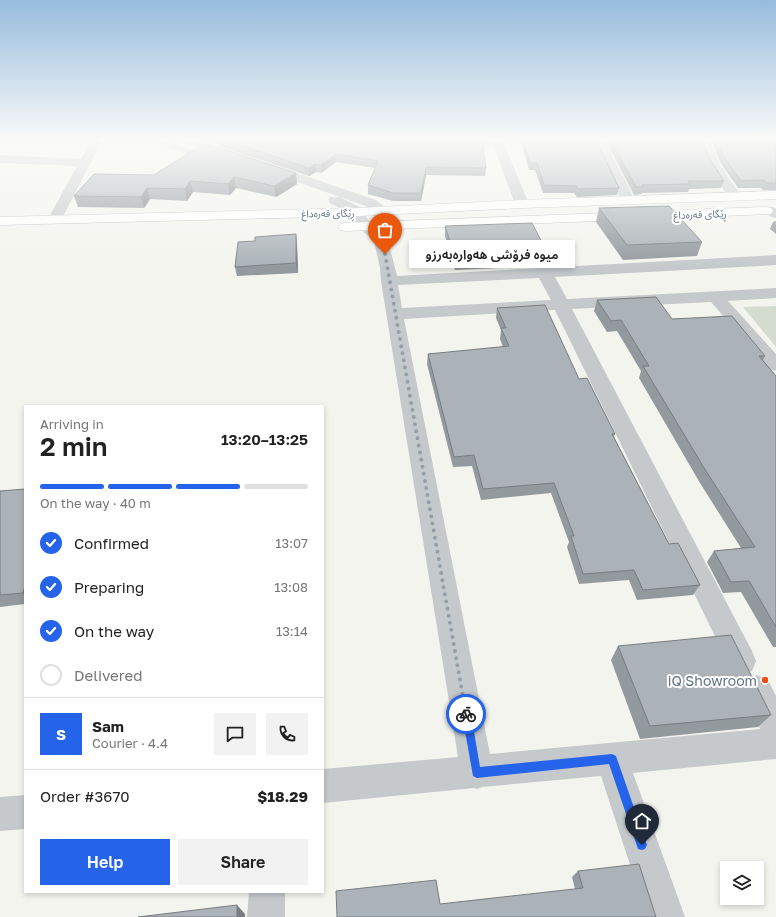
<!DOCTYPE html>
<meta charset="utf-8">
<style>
body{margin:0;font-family:"Golos Text","Noto Sans Arabic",sans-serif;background:#f2f2f2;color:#222;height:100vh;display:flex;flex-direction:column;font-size:15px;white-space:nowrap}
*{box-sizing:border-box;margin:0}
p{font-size:13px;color:#767676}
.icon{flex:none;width:22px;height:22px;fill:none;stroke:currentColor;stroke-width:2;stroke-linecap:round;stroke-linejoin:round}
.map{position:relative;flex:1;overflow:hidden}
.side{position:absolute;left:24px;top:405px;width:300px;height:488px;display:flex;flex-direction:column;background:#fff;border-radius:0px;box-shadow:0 2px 6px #0003}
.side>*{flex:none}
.controls{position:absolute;left:720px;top:861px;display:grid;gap:8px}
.controls a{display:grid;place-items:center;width:44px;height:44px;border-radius:0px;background:#fff;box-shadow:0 2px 6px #0003;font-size:20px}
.pin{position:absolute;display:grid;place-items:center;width:34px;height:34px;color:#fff;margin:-41px -17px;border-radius:50% 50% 50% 0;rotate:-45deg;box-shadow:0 0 4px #0007}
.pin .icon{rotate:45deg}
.courier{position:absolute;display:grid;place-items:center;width:40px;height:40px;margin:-20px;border:3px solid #2563eb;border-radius:50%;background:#fff;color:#222;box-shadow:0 1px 5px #0007}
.bubble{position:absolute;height:28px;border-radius:0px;background:#fff;box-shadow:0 2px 6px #0003;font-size:13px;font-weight:600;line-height:28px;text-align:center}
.overview em{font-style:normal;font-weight:600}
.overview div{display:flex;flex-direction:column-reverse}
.overview{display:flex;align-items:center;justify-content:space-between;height:68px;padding:0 16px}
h1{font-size:26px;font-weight:600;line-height:30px}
.bar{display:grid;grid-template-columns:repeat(4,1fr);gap:6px 4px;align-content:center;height:48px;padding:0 16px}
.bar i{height:5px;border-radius:3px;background:#e0e0e0}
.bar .current{background:#2563eb}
.bar p{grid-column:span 4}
.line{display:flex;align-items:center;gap:10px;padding:0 16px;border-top:1px solid #e0e0e0}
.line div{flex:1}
.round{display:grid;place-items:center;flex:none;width:42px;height:42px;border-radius:0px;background:#f2f2f2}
ol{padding:0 16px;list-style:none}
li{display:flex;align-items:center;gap:12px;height:44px}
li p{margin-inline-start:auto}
li .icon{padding:4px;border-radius:50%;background:#2563eb;color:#fff;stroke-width:4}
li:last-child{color:#767676}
li i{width:22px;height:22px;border:2px solid #e0e0e0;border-radius:50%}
.button{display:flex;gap:8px;margin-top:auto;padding:8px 16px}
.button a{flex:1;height:46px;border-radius:0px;background:#2563eb;color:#fff;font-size:16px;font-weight:600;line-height:46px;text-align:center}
.button a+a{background:#f2f2f2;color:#222}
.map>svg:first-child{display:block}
.green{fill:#d4dcd0}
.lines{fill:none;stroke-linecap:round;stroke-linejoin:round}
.primary-casing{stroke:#b6babe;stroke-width:1}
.minor{fill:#c6c9cc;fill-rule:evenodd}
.primary{fill:#fff;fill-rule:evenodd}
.wall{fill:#939a9e}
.shaded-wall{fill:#787d81}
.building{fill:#abb3b8;stroke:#787d81}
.route{fill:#2563eb}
.done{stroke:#94a0a9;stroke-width:4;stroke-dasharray:0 7.2}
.poi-dot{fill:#f04d13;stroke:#fff;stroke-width:1.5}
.labels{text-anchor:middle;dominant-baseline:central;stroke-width:4;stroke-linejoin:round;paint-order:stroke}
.far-street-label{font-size:10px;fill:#617383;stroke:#fff}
.near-poi-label{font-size:14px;fill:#617383;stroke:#fff;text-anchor:end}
</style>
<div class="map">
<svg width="776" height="917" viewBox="0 0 776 917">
<rect width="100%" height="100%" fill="#f4f4ef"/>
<path class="green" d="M776,306V347L743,307Z"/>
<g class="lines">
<defs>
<path id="primary" d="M776,191V199L522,208L358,216L0,225V217L358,208L522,200Z
M766,207L771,208L773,211L771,214L345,231L340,230L338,227L340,224L345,223Z"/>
</defs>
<use href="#primary" class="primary-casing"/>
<path class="minor" d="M92,139H103L60,222L55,223L50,222L48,219L77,166L0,163V155L81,159Z
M148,139H165L198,151L200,153L198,155H190L149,141Z
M176,139H193L233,153L235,155L233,157H225L177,141Z
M491,139H502L529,204L527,207H517L515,204L494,147H453L449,146L447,144L449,142L453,141H491Z
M593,139H604L635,200L633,203H623L621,200Z
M699,139H710L720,165L742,197L740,200H730L728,197L708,165Z
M267,163L376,200L391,212L393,215L394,227L388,240L397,276L776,255V265L555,277L567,299L776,288V298L728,301L776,354V371L769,369L711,302L572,309L752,651L756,661L752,671L742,675L732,671L555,310L404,319L490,754L760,729L742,690L746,680L757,675L768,680L776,696V759L633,773L685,917H647L601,776L482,787L477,789L474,788L323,803V769L458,757L381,281L380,268L374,241L358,227L352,214L330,203L328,200L330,197H340L363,209L369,222L378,230L380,227L379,216L366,206L263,170L261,167L263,164ZM539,278L551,300L402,308L398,285Z
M772,207L776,208V218L771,217L765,211L767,208Z
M25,795V829L0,831V797Z
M249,892H285V917H247Z"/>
<use href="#primary" class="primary"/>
</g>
<path class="wall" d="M216,139H390L486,168L485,176L426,175L421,201H393L368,194V185L375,168L336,162L321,173L316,172L309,176L218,146L217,140Z
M399,139H440L403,140Z
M520,139H596L619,188L617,195L577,197L574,193H543L535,170H529Z
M605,139H702L709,158L724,181L721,188L689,189L688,192L642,193L641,194L634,195Z
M711,139H776V190H763L761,188H738L721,164Z
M296,173L297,184L276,197L236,188L230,195L193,192L187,201L150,199L144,208L78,207L74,196L154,175Z
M599,208L702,242L697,256L623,260L596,222Z
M776,221V234L770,229L773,222Z
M445,226L549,256L547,266L455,270L445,236Z
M296,234L297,244L298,273L237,276L235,267L255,241Z
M597,300L672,319L765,356L763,360L776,376V647H773L741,592L723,593L707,562L714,551L741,548L700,483L639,378L641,371L617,331L607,332L594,311Z
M497,308L579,379L615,434L614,437L669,544L700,585L693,595L637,600L629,580L579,584L567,547L569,542L551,493L481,500L472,466L453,467L427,364L428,354L503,347L500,339L501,330L496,318Z
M25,489V604L0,607V491Z
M618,646L771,715L758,727L640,739L611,660Z
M578,871L656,917L440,904L575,889L572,877Z"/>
<path class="shaded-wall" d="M336,154V162L321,173V165Z
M315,164L316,172L309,176V168Z
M426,167V175L421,201V193Z
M296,173L297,184L276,197L274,186Z
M234,177L236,188L230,195L228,184Z
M190,181L193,192L187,201L185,189Z
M147,188L150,199L144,208L141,197Z
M296,234L297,244L298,273L296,263Z
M25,585V596L23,593Z
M237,905L245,914V917H237Z"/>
<path class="building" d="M221,139H390L403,142L482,141L486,168L426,167L421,193H393L368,185L378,161L336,154L321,165L315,164L309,168Z
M523,139H596L619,188L578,189L576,186L544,185L537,163H530Z
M610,139H702L709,158L724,181H688L690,184L642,185L643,187H636Z
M716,139H776V183H766L764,180L741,181L724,157Z
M205,143L296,173L274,186L234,177L228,184L190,181L185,189L147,188L141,197L74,196L94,174L154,175Z
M669,206L702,242L627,245L599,208Z
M532,223L549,256L456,260L445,226Z
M296,234V263L235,267L238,242L255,241V237Z
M656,297L672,319L732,316L765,356H759L776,376V627L749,581L731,582L714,551L755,547L706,471L643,366H649L621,320L611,321L597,300Z
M545,305L579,379L587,378L615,434H612L669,544L678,543L700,585L643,590L634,570L583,574L571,536H574L554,483L483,489L474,455L454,457L428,354L509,346L501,328H506L497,308Z
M25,489V585L23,593L0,595V491Z
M731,635L771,715L650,726L618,646Z
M639,864L656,917H337L336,891L436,880L440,904L583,888L578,871Z
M237,905V917H138Z"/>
<linearGradient id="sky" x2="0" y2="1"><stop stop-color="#96bcdd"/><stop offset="0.52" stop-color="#fafaf8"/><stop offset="1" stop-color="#fafaf8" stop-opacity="0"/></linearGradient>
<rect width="776" height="268" fill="url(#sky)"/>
<path class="route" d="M466,709L469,710L471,714L480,767L612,754L616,756L647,845L645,849L642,850L638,849L609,764L477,778L473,776L462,714L463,710Z"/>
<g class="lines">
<path class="done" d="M385,254L466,714"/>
</g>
<circle class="poi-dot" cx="765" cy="680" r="4"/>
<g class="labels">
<g class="far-street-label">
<text transform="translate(328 213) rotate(-1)">ڕێگای قەرەداغ</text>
<text transform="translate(700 214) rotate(-2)">ڕێگای قەرەداغ</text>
</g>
<g class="near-poi-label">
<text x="757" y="680">iQ Showroom</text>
</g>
</g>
</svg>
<div class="controls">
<a><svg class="icon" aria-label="layers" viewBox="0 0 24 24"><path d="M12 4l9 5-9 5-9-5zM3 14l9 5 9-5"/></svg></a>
</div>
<div class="pin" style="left:385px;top:254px;background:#ea580c"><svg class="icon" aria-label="bag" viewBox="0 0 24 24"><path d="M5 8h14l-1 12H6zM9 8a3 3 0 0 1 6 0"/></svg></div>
<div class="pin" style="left:642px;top:845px;background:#1f2937"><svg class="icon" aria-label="home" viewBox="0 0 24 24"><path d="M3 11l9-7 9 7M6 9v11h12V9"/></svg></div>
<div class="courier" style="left:466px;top:714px"><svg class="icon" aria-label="bike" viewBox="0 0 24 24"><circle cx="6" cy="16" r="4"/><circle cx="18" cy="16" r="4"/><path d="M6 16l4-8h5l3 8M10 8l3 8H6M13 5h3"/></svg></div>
<div class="bubble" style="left:409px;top:240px;width:166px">میوە فرۆشی هەوارەبەرزو</div>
<section class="side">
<div class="overview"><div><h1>2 min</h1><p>Arriving in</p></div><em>13:20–13:25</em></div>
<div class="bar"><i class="current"></i><i class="current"></i><i class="current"></i><i></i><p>On the way · 40 m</p></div>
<ol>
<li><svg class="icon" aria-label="check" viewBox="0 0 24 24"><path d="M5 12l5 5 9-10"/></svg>Confirmed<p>13:07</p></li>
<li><svg class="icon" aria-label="check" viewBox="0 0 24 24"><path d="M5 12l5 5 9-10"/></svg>Preparing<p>13:08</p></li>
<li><svg class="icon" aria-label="check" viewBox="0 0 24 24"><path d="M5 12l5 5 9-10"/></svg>On the way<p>13:14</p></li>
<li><i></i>Delivered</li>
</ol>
<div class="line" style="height:72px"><b class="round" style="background:#2563eb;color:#fff">S</b><div><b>Sam</b><p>Courier · 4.4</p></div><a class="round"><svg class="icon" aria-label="chat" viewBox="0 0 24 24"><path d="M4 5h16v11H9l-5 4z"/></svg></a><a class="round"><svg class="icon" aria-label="phone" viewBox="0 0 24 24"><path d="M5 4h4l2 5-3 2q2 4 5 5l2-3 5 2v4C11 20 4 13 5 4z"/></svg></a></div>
<div class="line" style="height:52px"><div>Order #3670</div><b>$18.29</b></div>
<div class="button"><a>Help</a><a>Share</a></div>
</section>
</div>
